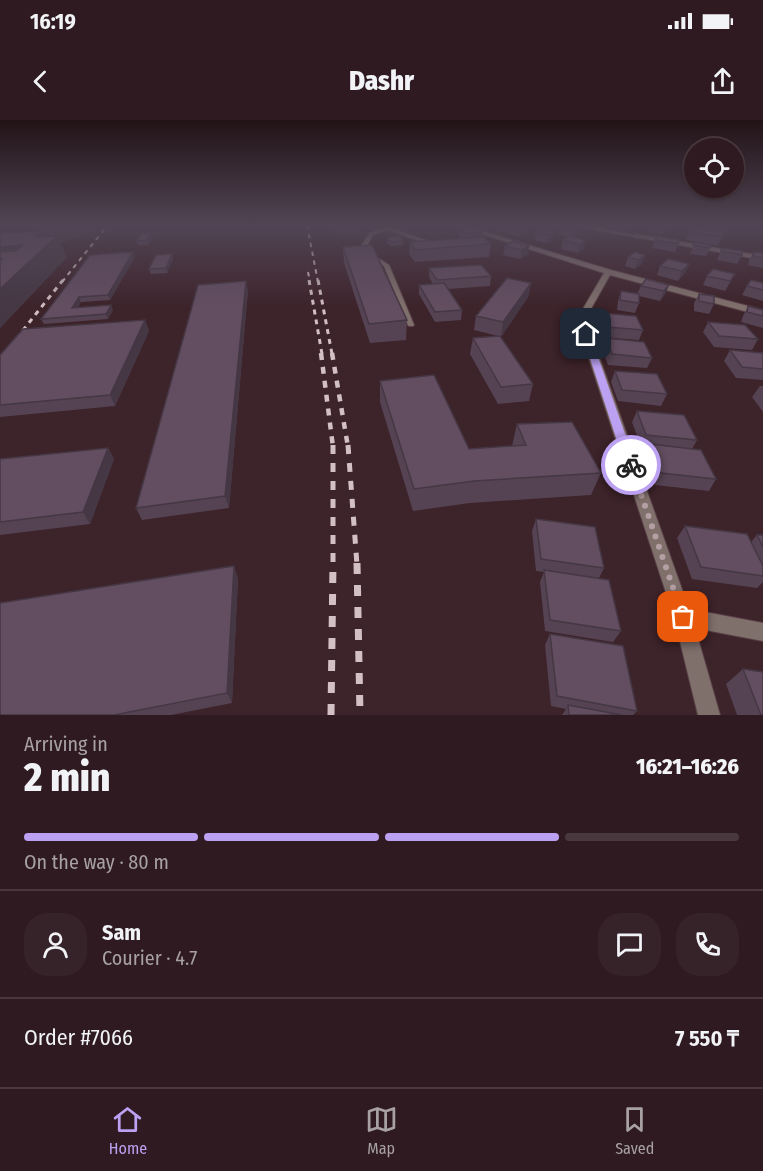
<!DOCTYPE html>
<meta charset="utf-8">
<style>
body{margin:0;font-family:"Fira Sans Condensed",sans-serif;background:#362329;color:#f1f3f6;height:100vh;display:flex;flex-direction:column;font-size:22px;white-space:nowrap}
*{box-sizing:border-box;margin:0}
p{font-size:20px;color:#a7a1a5}
.icon{flex:none;width:33px;height:33px;fill:none;stroke:currentColor;stroke-width:2;stroke-linecap:round;stroke-linejoin:round}
.map{position:relative;height:595px;overflow:hidden}
.sheet{display:flex;flex-direction:column;background:#2e1a20;flex:1}
.sheet>*{flex:none}
.controls{position:absolute;left:684px;top:18px;display:grid;gap:12px}
.controls a{display:grid;place-items:center;width:60px;height:60px;border-radius:50%;background:#2e1a20;box-shadow:0 2px 4px #0004,0 0 0 2px #49383e;font-size:30px}
.pin{position:absolute;display:grid;place-items:center;width:51px;height:51px;color:#fff;margin:-26px;border-radius:12px;box-shadow:0 3px 9px #0006}
.courier{position:absolute;display:grid;place-items:center;width:60px;height:60px;margin:-30px;border:4px solid #bca0f2;border-radius:50%;background:#fff;color:#222;box-shadow:0 2px 8px #0007}
.overview em{font-style:normal;font-weight:800}
.overview div{display:flex;flex-direction:column-reverse}
.overview{display:flex;align-items:center;justify-content:space-between;height:102px;padding:0 24px}
h1{font-size:39px;font-weight:800;line-height:45px}
.bar{display:grid;grid-template-columns:repeat(4,1fr);gap:9px 6px;align-content:center;height:72px;padding:0 24px}
.bar i{height:8px;border-radius:4px;background:#49383e}
.bar .active{background:#bca0f2}
.bar p{grid-column:span 4}
.line{display:flex;align-items:center;gap:15px;padding:0 24px;border-top:2px solid #49383e}
.line div{flex:1}
.round{display:grid;place-items:center;flex:none;width:63px;height:63px;border-radius:24px;background:#362329}
.status{display:flex;justify-content:space-between;align-items:center;height:42px;padding:0 30px;background:#2e1a20;direction:ltr}
.status svg{height:16px;fill:currentColor}
header{display:flex;justify-content:space-between;align-items:center;height:78px;padding:0 24px;background:#2e1a20;font-size:27px;font-weight:800}
.menu{display:flex;justify-content:space-around;align-items:center;height:84px;border-top:2px solid #49383e;background:#2e1a20;font-size:16px;color:#a7a1a5}
.menu a{display:grid;justify-items:center;gap:3px}
.menu .active{color:#bca0f2}
.map>svg:first-child{display:block}
.lines{fill:none;stroke-linecap:round;stroke-linejoin:round}
.lane-casing{stroke:#5a4248;stroke-width:2}
.street-casing{stroke:#5a4248;stroke-width:2}
.lane{fill:#80706c;fill-rule:evenodd}
.street{fill:#80706c;fill-rule:evenodd}
.rail-far4{stroke:#d3c0c4;stroke-width:2;stroke-dasharray:4.5 4.5;stroke-linecap:butt}
.rail-far3{stroke:#d3c0c4;stroke-width:3;stroke-dasharray:5 5;stroke-linecap:butt}
.rail-far2{stroke:#d3c0c4;stroke-width:4.5;stroke-dasharray:7 7;stroke-linecap:butt}
.rail-far1{stroke:#d3c0c4;stroke-width:5;stroke-dasharray:9 9;stroke-linecap:butt}
.rail{stroke:#d3c0c4;stroke-width:7;stroke-dasharray:11 11;stroke-linecap:butt}
.wall{fill:#554353}
.shaded-wall{fill:#453744}
.building{fill:#634e61;stroke:#453744;stroke-width:1.5}
.route{fill:#bca0f2}
.done{stroke:#b49fa4;stroke-width:6;stroke-dasharray:0 10.8}
</style>
<div class="status"><b>16:19</b><svg viewBox="0 0 49 12"><path d="M0 12V9h3v3zM5 12V6h3v6zM10 12V3h3v9zM15 12V0h3v12zM26 1h20v11H26zM47 4h2v5h-2z"/></svg></div>
<header><svg class="icon" aria-label="back" viewBox="0 0 24 24"><path d="M15 5l-7 7 7 7"/></svg>Dashr<svg class="icon" aria-label="share" viewBox="0 0 24 24"><path d="M12 15V3M7 8l5-5 5 5M5 13v7h14v-7"/></svg></header>
<div class="map">
<svg width="763" height="595" viewBox="0 0 763 595">
<rect width="100%" height="100%" fill="#3d232a"/>
<g class="lines">
<defs>
<path id="lane" d="M581,105H587L599,108L602,105H606L603,109L638,116L636,117L600,111Z
M387,107L440,125L435,126L387,110L373,115L365,130L389,145L414,205L413,206H409L408,205L384,146L359,130L369,113Z"/>
<path id="street" d="M453,105H462L611,150L763,190V196L610,155L588,194L591,214L689,489L763,503V521L695,508L720,595H698L674,497L581,214L580,194L604,153Z
M636,114L763,136V140L634,117L633,116Z"/>
</defs>
<use href="#lane" class="lane-casing"/>
<use href="#street" class="street-casing"/>
<use href="#lane" class="lane"/>
<use href="#street" class="street"/>
<path class="rail-far4" d="M307,105L318,162
M308,152L310,162
M62,162L108,105"/>
<path class="rail-far3" d="M309,160L322,234
M318,160L332,234
M4,234L63,160"/>
<path class="rail-far2" d="M321,233L333,327
M332,233L348,327
M0,239L5,233"/>
<path class="rail-far1" d="M333,325V445
M348,325L357,445"/>
<path class="rail" d="M357,443L360,595
M331,595L333,443"/>
</g>
<path class="wall" d="M40,105H95L97,110L60,123L67,137L0,208V113L49,116V115L44,114Z
M333,105H360L361,112L336,113Z
M502,105H529L528,112L517,116L501,111Z
M573,105L578,114L573,117L586,120L584,129L578,133L561,129L563,120L569,117L558,114L560,106Z
M615,105H633L631,109L614,106Z
M652,105H667L664,114L649,112Z
M704,105H727L722,113L702,109Z
M483,109L482,117L491,124L489,137L415,142L409,134L410,122L459,118L460,110Z
M690,111L724,113L718,126L686,120Z
M152,112L153,117L148,125H138L136,121Z
M536,112H554L552,120L546,123L535,120Z
M387,117L403,121V125L390,126L387,122Z
M655,120H680L675,132L652,128Z
M695,122L711,125L706,136L690,134Z
M505,126H529L528,134L520,139L503,135Z
M343,127L407,200L406,220L370,223L344,143Z
M722,128L742,135L737,144L717,140Z
M133,132L135,137L110,180L81,182L78,187L113,190L108,199L44,204L41,199Z
M754,132L763,133V148L748,145L749,140Z
M645,135L642,144L635,149L625,146L628,137Z
M173,139L167,153L151,154L149,149Z
M689,144L685,153L678,161L657,155L660,146Z
M429,148L491,156L490,166L448,169L462,190L461,200L435,202L419,174V165L433,164L429,157Z
M735,154L725,171L703,165L707,156Z
M531,163L528,177L501,217L533,264L529,281L498,284L470,234L473,218L498,216L474,210L476,196Z
M763,163V181L742,175L747,166Z
M669,165L665,174L660,181L639,176V183L635,193L617,190L618,181L621,171L637,174L641,166Z
M248,170L229,388L142,400L136,388Z
M699,174L714,184L709,194L694,191V183Z
M748,186L763,190V208L741,202L743,196Z
M602,193L643,210L639,220L603,217L598,203Z
M145,200L149,211L115,286L0,297V235Z
M708,202L758,219L752,230L714,227L703,212Z
M606,218L652,238L647,248L608,245L602,229Z
M730,230L763,233V260L736,258L724,241Z
M615,251L667,274L661,286L618,281L611,262Z
M380,261L469,329L512,326L517,304L601,353L591,375L470,383L413,391L380,282Z
M760,266H763V292L752,277Z
M637,291L697,320L692,329L716,359L709,371L655,365L644,336L649,327L641,326L632,302Z
M108,328L114,339L90,404L0,415V339Z
M536,399L604,448L599,458L621,511L613,522L545,511L540,462L544,452L536,451L532,411Z
M685,406L751,422L757,415H763V462L757,468L692,459L677,418Z
M238,458L232,583L171,595H0Z
M550,514L637,591L633,595H562L566,589L551,586L545,525Z
M743,549L763,595H737L726,564Z"/>
<path class="shaded-wall" d="M50,105H95L97,110L60,123L67,137L0,208V169L2,139H0V127L35,117L42,111L48,125L55,118Z
M527,105H529L528,112L517,116L518,108Z
M580,106L578,114L572,117L574,109Z
M483,109L482,117L474,122L475,114Z
M152,112L153,117L148,125L147,120Z
M554,112L552,120L546,123L548,115Z
M586,120L584,129L578,133L580,125Z
M529,126L528,134L520,139L522,130Z
M133,132L135,137L110,180L108,175Z
M172,134L173,139L167,153L166,148Z
M645,135L642,144L635,149L638,140Z
M689,144L685,153L678,161L682,151Z
M246,161L248,170L229,388L225,376Z
M531,163L528,177L501,217L503,202Z
M669,165L665,174L660,181L664,171Z
M79,177L81,182L74,193L72,188Z
M111,185L113,190L108,199L106,194Z
M145,200L149,211L115,286L110,275Z
M108,328L114,339L90,404L83,392Z
M234,446L238,458L232,583L227,573Z"/>
<path class="building" d="M508,105H527L518,108Z
M561,105H573L580,106L574,109L560,106Z
M468,106L483,109L475,114L460,110Z
M692,108L724,113L722,117L690,111Z
M543,109L554,112L548,115L536,112Z
M42,111L35,117L57,116L0,169V141L2,139H0V132L16,131L23,125L0,127V113Z
M152,112L147,120L136,121L142,113Z
M400,116L403,121L390,122L387,117Z
M569,116L586,120L580,125L563,120Z
M657,116L680,120L678,124L655,120Z
M483,117L491,124L415,130L410,122Z
M513,121L529,126L522,130L505,126Z
M695,122L711,125L710,128L693,125Z
M372,125L407,200L369,204L343,127Z
M722,128L742,131V135L721,131Z
M133,132L108,175L79,177L72,188L111,185L106,194L41,199L90,135Z
M635,132L645,135L638,140L628,137Z
M754,132L763,133V138L753,136Z
M172,134L166,148L149,149L156,135Z
M668,139L689,144L682,151L660,146Z
M481,145L491,156L437,160L429,148Z
M713,149L735,154L730,161L707,156Z
M507,158L531,163L503,202L476,196Z
M646,159L669,165L664,171L641,166Z
M751,160L763,163V170L747,166Z
M246,161L225,376L136,388L198,165Z
M444,163L462,190L435,192L419,165Z
M621,171L639,174V183L620,180Z
M699,174L714,176V184L699,181Z
M748,186L763,190V196L747,192Z
M602,193L636,196L643,210L607,207Z
M145,200L110,275L0,285V235L23,209Z
M708,202L745,205L758,219L719,216Z
M500,216L533,264L501,267L473,218Z
M606,218L644,222L652,238L612,234Z
M730,230L763,233V249L742,247Z
M615,251L657,254L667,274L622,270Z
M434,255L469,329L526,325L517,304L572,302L601,353L474,361L414,369L380,261Z
M637,291L684,295L697,320L646,315Z
M650,324L701,330L716,359L661,353Z
M108,328L83,392L0,402V339Z
M536,399L595,407L604,448L541,439Z
M685,406L747,414L763,446V456L701,447Z
M757,415H763V427Z
M234,446L227,573L114,595H0V483Z
M544,450L609,460L621,511L550,500Z
M550,514L623,526L637,591L557,576Z
M743,549L763,552V595H761Z
M568,585L622,595H569Z"/>
<linearGradient id="sky" x2="0" y2="1"><stop stop-color="#221317"/><stop offset="0.56" stop-color="#514555"/><stop offset="1" stop-color="#514555" stop-opacity="0"/></linearGradient>
<rect width="763" height="188" fill="url(#sky)"/>
<path class="route" d="M586,212L590,214L636,345L635,347H627L625,345L582,214Z"/>
<g class="lines">
<path class="done" d="M631,345L683,497"/>
</g>
</svg>
<div class="controls">
<a><svg class="icon" aria-label="locate" viewBox="0 0 24 24"><circle cx="12" cy="12" r="6"/><path d="M12 2v4M12 18v4M2 12h4M18 12h4"/></svg></a>
</div>
<div class="pin" style="left:683px;top:497px;background:#ea580c"><svg class="icon" aria-label="bag" viewBox="0 0 24 24"><path d="M5 8h14l-1 12H6zM9 8a3 3 0 0 1 6 0"/></svg></div>
<div class="pin" style="left:586px;top:214px;background:#1f2937"><svg class="icon" aria-label="home" viewBox="0 0 24 24"><path d="M3 11l9-7 9 7M6 9v11h12V9"/></svg></div>
<div class="courier" style="left:631px;top:345px"><svg class="icon" aria-label="bike" viewBox="0 0 24 24"><circle cx="6" cy="16" r="4"/><circle cx="18" cy="16" r="4"/><path d="M6 16l4-8h5l3 8M10 8l3 8H6M13 5h3"/></svg></div>
</div>
<section class="sheet">
<div class="overview"><div><h1>2 min</h1><p>Arriving in</p></div><em>16:21–16:26</em></div>
<div class="bar"><i class="active"></i><i class="active"></i><i class="active"></i><i></i><p>On the way · 80 m</p></div>
<div class="line" style="height:108px"><a class="round"><svg class="icon" aria-label="person" viewBox="0 0 24 24"><circle cx="12" cy="8" r="4"/><path d="M4 21q1-7 8-7t8 7"/></svg></a><div><b>Sam</b><p>Courier · 4.7</p></div><a class="round"><svg class="icon" aria-label="chat" viewBox="0 0 24 24"><path d="M4 5h16v11H9l-5 4z"/></svg></a><a class="round"><svg class="icon" aria-label="phone" viewBox="0 0 24 24"><path d="M5 4h4l2 5-3 2q2 4 5 5l2-3 5 2v4C11 20 4 13 5 4z"/></svg></a></div>
<div class="line" style="height:78px"><div>Order #7066</div><b>7 550 ₸</b></div>
</section>
<nav class="menu">
<a class="active"><svg class="icon" aria-label="home" viewBox="0 0 24 24"><path d="M3 11l9-7 9 7M6 9v11h12V9"/></svg>Home</a>
<a><svg class="icon" aria-label="map" viewBox="0 0 24 24"><path d="M3 6l6-2 6 2 6-2v14l-6 2-6-2-6 2zM9 4v14M15 6v14"/></svg>Map</a>
<a><svg class="icon" aria-label="saved" viewBox="0 0 24 24"><path d="M7 4h10v16l-5-4-5 4z"/></svg>Saved</a>
</nav>
